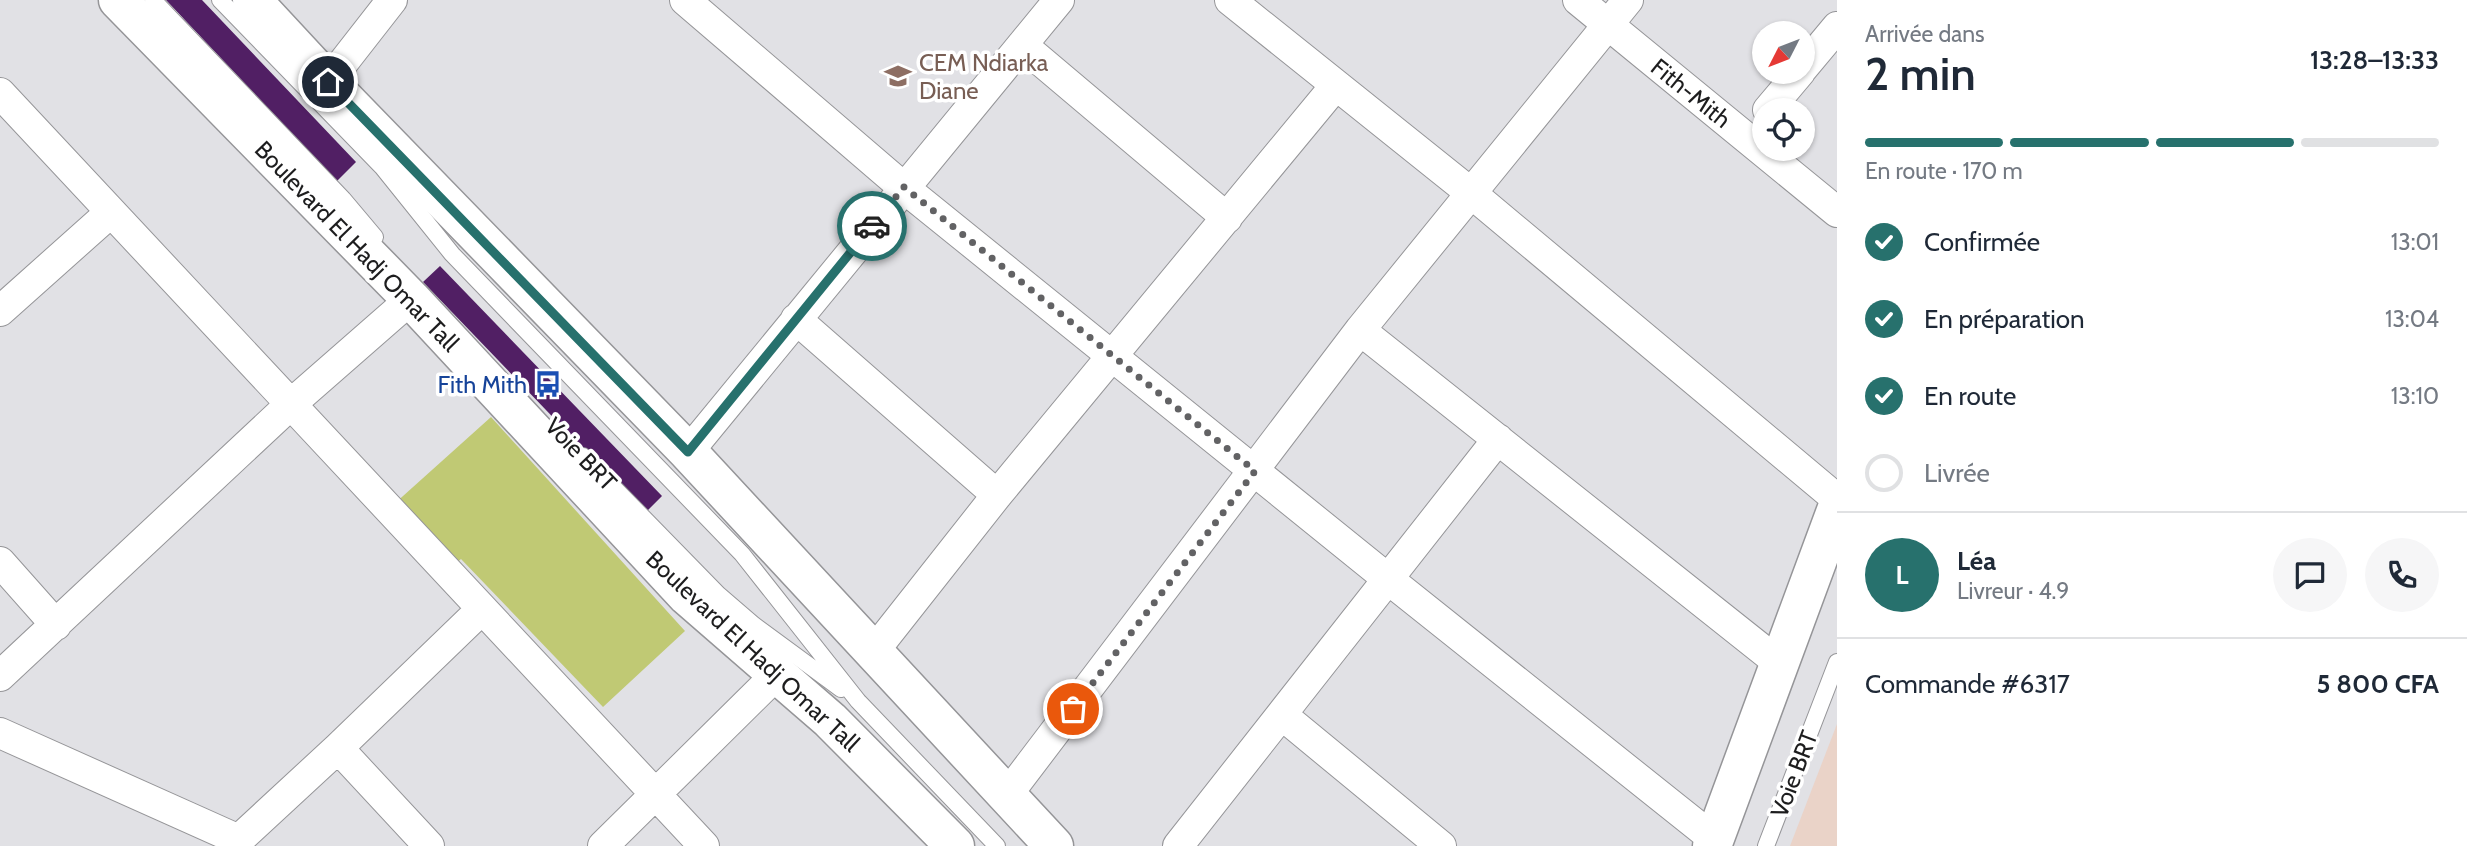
<!DOCTYPE html>
<html lang="fr">
<meta charset="utf-8">
<style>
body{margin:0;font-family:Cabin,sans-serif;background:#f6f6f7;color:#1f2937;height:100vh;display:flex;flex-direction:column;font-size:26px;white-space:nowrap}
*{box-sizing:border-box;margin:0}
p{font-size:23px;color:#747a83}
.icon{flex:none;width:38px;height:38px;fill:none;stroke:currentColor;stroke-width:2;stroke-linecap:round;stroke-linejoin:round}
.map{position:relative;flex:1;overflow:hidden}
.panel{display:flex;flex-direction:column;background:#fff;width:630px}
.panel>*{flex:none}
.needle{width:46px;rotate:228deg}
.controls{position:absolute;left:1752px;top:21px;display:grid;gap:14px}
.controls a{display:grid;place-items:center;width:63px;height:63px;border-radius:50%;background:#fff;box-shadow:0 2px 5px #0004;font-size:35px}
.pin{position:absolute;display:grid;place-items:center;width:60px;height:60px;color:#fff;margin:-30px;border:4px solid #fff;border-radius:50%;box-shadow:0 2px 7px #0007}
.courier{position:absolute;display:grid;place-items:center;width:70px;height:70px;margin:-35px;border:5px solid #27716d;border-radius:50%;background:#fff;color:#222;box-shadow:0 2px 9px #0007}
.summary em{font-style:normal;font-weight:600}
.summary div{display:flex;flex-direction:column-reverse}
.summary{display:flex;align-items:center;justify-content:space-between;height:119px;padding:0 28px}
h1{font-size:46px;font-weight:600;line-height:52px}
.bar{display:grid;grid-template-columns:repeat(4,1fr);gap:10px 7px;align-content:center;height:84px;padding:0 28px}
.bar i{height:9px;border-radius:5px;background:#e0e1e3}
.bar .on{background:#27716d}
.bar p{grid-column:span 4}
.line{display:flex;align-items:center;gap:18px;padding:0 28px;border-top:2px solid #e0e1e3}
.line div{flex:1}
.round{display:grid;place-items:center;flex:none;width:74px;height:74px;border-radius:37px;background:#f6f6f7}
ol{padding:0 28px;list-style:none}
li{display:flex;align-items:center;gap:21px;height:77px}
li p{margin-inline-start:auto}
li .icon{padding:7px;border-radius:50%;background:#27716d;color:#fff;stroke-width:4}
li:last-child{color:#747a83}
li i{width:38px;height:38px;border:4px solid #e0e1e3;border-radius:50%}
main{display:flex;flex:1;min-height:0}
.map>svg:first-child{display:block}
.medical{fill:#ead3c8}
.green{fill:#c0c974}
.building{fill:#511f64}
.lines{fill:none;stroke-linecap:round;stroke-linejoin:round}
.lane-casing{stroke:#959598;stroke-width:18}
.street-casing{stroke:#959598;stroke-width:32}
.secondary-casing{stroke:#959598;stroke-width:41}
.primary-casing{stroke:#959598;stroke-width:41}
.lane{stroke:#fff;stroke-width:16}
.street{stroke:#fff;stroke-width:30}
.secondary{stroke:#fff;stroke-width:38}
.primary{stroke:#fff;stroke-width:38}
.done{stroke:#626264;stroke-width:7;stroke-dasharray:0 12.6}
.route{stroke:#27716d;stroke-width:9}
.labels{text-anchor:middle;dominant-baseline:central;stroke-width:7;stroke-linejoin:round;paint-order:stroke}
.education-label{font-size:24px;fill:#785e54;stroke:#fff;text-anchor:start}
.street-label{font-size:24px;fill:#1d1d1e;stroke:#fff}
.transit-label{font-size:24px;fill:#164399;stroke:#fff;text-anchor:end}
</style>
<main>
<div class="map">
<svg width="1837" height="846" viewBox="0 0 1837 846">
<rect width="100%" height="100%" fill="#e1e1e5"/>
<path class="medical" d="M1837,724V846H1790Z"/>
<path class="green" d="M491,417L685,631L603,707L461,559L451,568L393,505Z"/>
<path class="building" d="M166,0H202L356,162L337,181Z
M440,266L662,496L645,513L423,282Z"/>
<g class="lines">
<defs>
<path id="lane" d="M153,0L343,199L375,237
M220,0L383,168L452,254L742,554L858,701L997,846
M583,456L718,594L754,625L841,689
M1766,846L1837,662"/>
<path id="street" d="M685,0L904,188L1388,579L1714,839
M1230,0L1471,193L1837,499
M1578,0L1837,212
M1022,45L1227,218
M1802,69L1837,27
M328,82L392,0
M0,93L704,846
M1768,110L1800,72
M0,311L111,212
M796,319L997,495
M1360,330L1779,663
M688,452L1059,0
M0,562L56,625
M874,651L997,495L1336,85
M0,676L291,404L411,299
M1282,715L1441,846
M0,733L239,840
M338,748L429,846
M1007,795L1360,330L1628,0
M232,846L338,748L482,609
M603,846L777,674
M1178,846L1498,439"/>
<path id="secondary" d="M118,0L411,299L687,596L830,720L955,846
M252,0L328,82L688,452L1054,846"/>
<path id="primary" d="M1712,846L1837,508"/>
</defs>
<use href="#lane" class="lane-casing"/>
<use href="#street" class="street-casing"/>
<use href="#secondary" class="secondary-casing"/>
<use href="#primary" class="primary-casing"/>
<use href="#lane" class="lane"/>
<use href="#street" class="street"/>
<use href="#secondary" class="secondary"/>
<use href="#primary" class="primary"/>
</g>
<g class="lines">
<path class="done" d="M872,226L904,187L1255,471L1073,709"/>
<path class="route" d="M328,82L688,452L872,226"/>
</g>
<defs>
<symbol id="school-bare" viewBox="-9 -9 18 18"><path d="M0-5L7-2L0 1L-7-2ZM-4 1L0 2.5L4 1V4Q0 6-4 4Z" fill="#8d6e63" stroke="#fff" stroke-width="2.5" paint-order="stroke"/></symbol>
<symbol id="bus-bare" viewBox="-9 -9 18 18"><path d="M-5-6H5V4H4V6H2V4H-2V6H-4V4H-5ZM-3.5-4V0h7V-4ZM-3.5 1.2v1.5H-2V1.2ZM2 1.2v1.5H3.5V1.2Z" fill="#1a4fb4" stroke="#fff" stroke-width="2.5" paint-order="stroke"/></symbol>
</defs>
<g fill-rule="evenodd">
<use href="#school-bare" x="879" y="57" width="38" height="38"/>
<use href="#bus-bare" x="529" y="365" width="38" height="38"/>
</g>
<g class="labels">
<g class="education-label">
<text x="919" y="62">CEM Ndiarka<tspan x="919" dy="28">Diane</tspan></text>
</g>
<g class="street-label">
<text transform="translate(1691 93) rotate(39)">Fith-Mith</text>
<text transform="translate(357 246) rotate(46)">Boulevard El Hadj Omar Tall</text>
<text transform="translate(581 454) rotate(46)">Voie BRT</text>
<text transform="translate(753 651) rotate(43)">Boulevard El Hadj Omar Tall</text>
<text transform="translate(1794 774) rotate(-69)">Voie BRT</text>
</g>
<g class="transit-label">
<text x="527" y="384">Fith Mith</text>
</g>
</g>
</svg>
<div class="controls">
<a><svg class="needle" viewBox="-14 -14 28 28"><path d="M0-13l5 13h-10z" fill="#e53935"/><path d="M0 13l5-13h-10z" fill="#747a83"/></svg></a>
<a><svg class="icon" aria-label="locate" viewBox="0 0 24 24"><circle cx="12" cy="12" r="6"/><path d="M12 2v4M12 18v4M2 12h4M18 12h4"/></svg></a>
</div>
<div class="pin" style="left:1073px;top:709px;background:#ea580c"><svg class="icon" aria-label="bag" viewBox="0 0 24 24"><path d="M5 8h14l-1 12H6zM9 8a3 3 0 0 1 6 0"/></svg></div>
<div class="pin" style="left:328px;top:82px;background:#1f2937"><svg class="icon" aria-label="home" viewBox="0 0 24 24"><path d="M3 11l9-7 9 7M6 9v11h12V9"/></svg></div>
<div class="courier" style="left:872px;top:226px"><svg class="icon" aria-label="car" viewBox="0 0 24 24"><path d="M5 17H2v-5l4-1 3-4h7l3 4 3 1v5h-3M9 17h6M6 11h13"/><circle cx="7" cy="17" r="2"/><circle cx="17" cy="17" r="2"/></svg></div>
</div>
<section class="panel">
<div class="summary"><div><h1>2 min</h1><p>Arrivée dans</p></div><em>13:28–13:33</em></div>
<div class="bar"><i class="on"></i><i class="on"></i><i class="on"></i><i></i><p>En route · 170 m</p></div>
<ol>
<li><svg class="icon" aria-label="check" viewBox="0 0 24 24"><path d="M5 12l5 5 9-10"/></svg>Confirmée<p>13:01</p></li>
<li><svg class="icon" aria-label="check" viewBox="0 0 24 24"><path d="M5 12l5 5 9-10"/></svg>En préparation<p>13:04</p></li>
<li><svg class="icon" aria-label="check" viewBox="0 0 24 24"><path d="M5 12l5 5 9-10"/></svg>En route<p>13:10</p></li>
<li><i></i>Livrée</li>
</ol>
<div class="line" style="height:126px"><b class="round" style="background:#27716d;color:#fff">L</b><div><b>Léa</b><p>Livreur · 4.9</p></div><a class="round"><svg class="icon" aria-label="chat" viewBox="0 0 24 24"><path d="M4 5h16v11H9l-5 4z"/></svg></a><a class="round"><svg class="icon" aria-label="phone" viewBox="0 0 24 24"><path d="M5 4h4l2 5-3 2q2 4 5 5l2-3 5 2v4C11 20 4 13 5 4z"/></svg></a></div>
<div class="line" style="height:91px"><div>Commande #6317</div><b>5 800 CFA</b></div>
</section>
</main>
